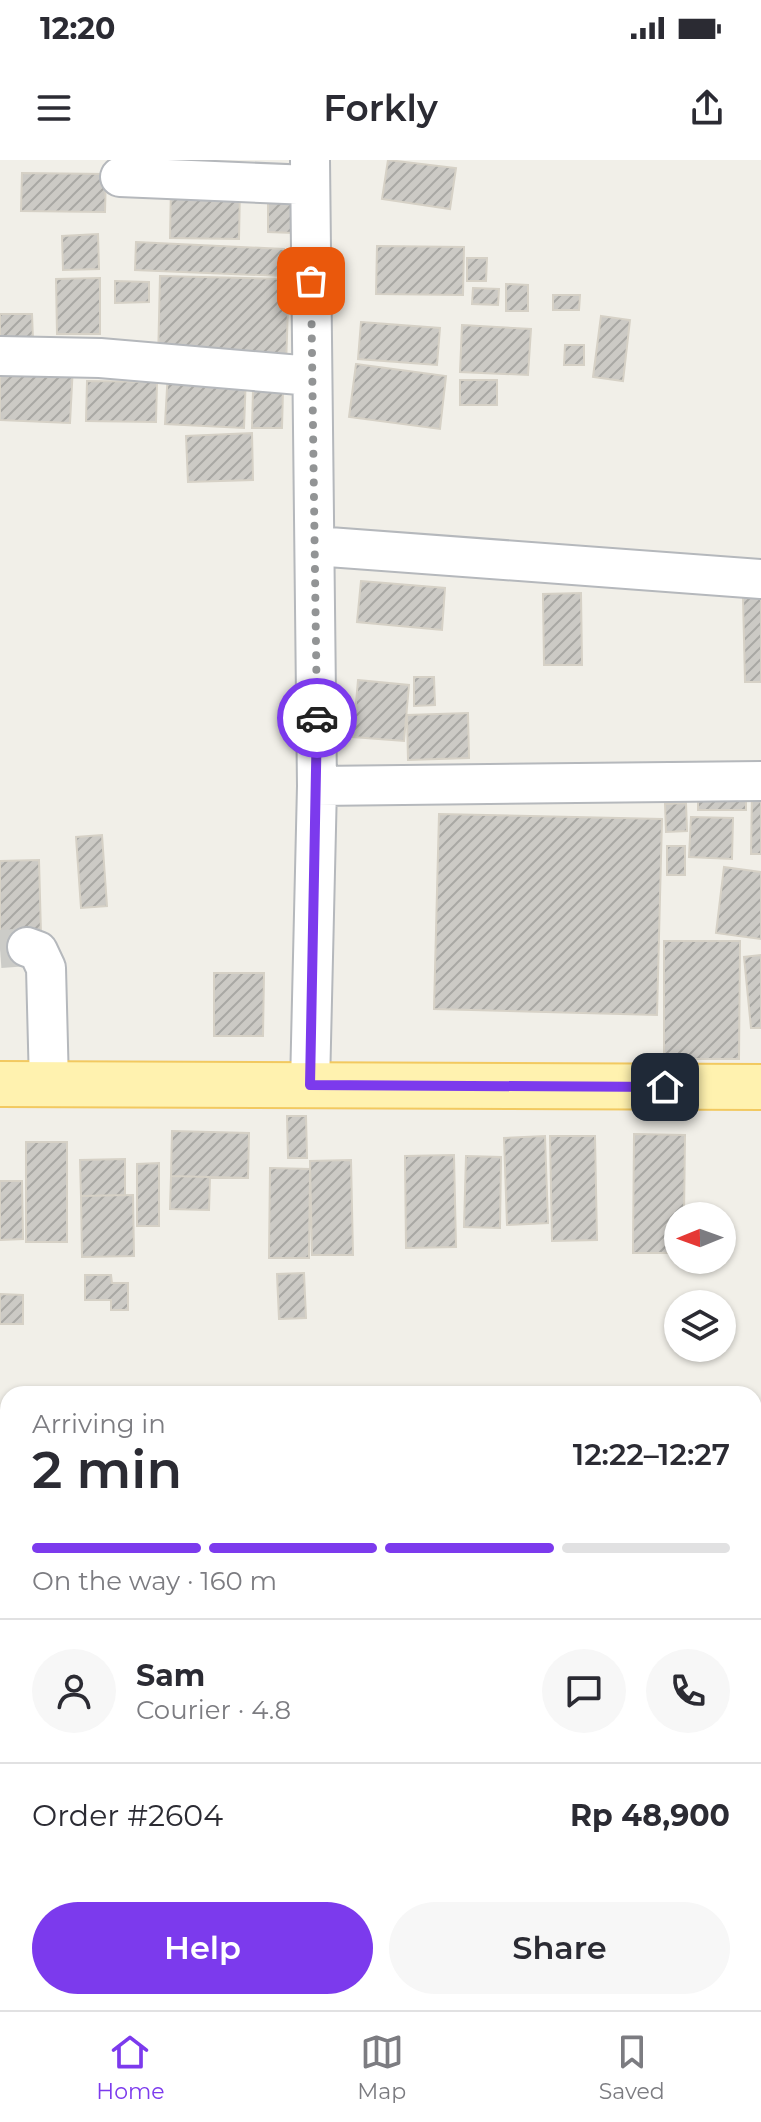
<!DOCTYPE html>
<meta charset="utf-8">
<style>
body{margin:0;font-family:Montserrat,sans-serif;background:#f7f7f7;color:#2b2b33;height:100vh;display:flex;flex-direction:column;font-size:30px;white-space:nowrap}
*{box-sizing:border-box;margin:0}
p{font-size:26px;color:#7c7c81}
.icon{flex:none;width:44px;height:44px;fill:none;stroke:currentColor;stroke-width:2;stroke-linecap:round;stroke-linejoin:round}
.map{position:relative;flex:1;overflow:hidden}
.side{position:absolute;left:0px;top:1226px;width:762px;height:624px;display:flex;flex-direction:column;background:#fff;border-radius:24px 24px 0 0;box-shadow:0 2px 6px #0004}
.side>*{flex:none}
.needle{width:52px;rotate:269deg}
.fabs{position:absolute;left:664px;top:1042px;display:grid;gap:16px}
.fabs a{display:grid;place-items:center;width:72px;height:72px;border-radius:50%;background:#fff;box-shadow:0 2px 6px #0004;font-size:40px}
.pin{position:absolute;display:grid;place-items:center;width:68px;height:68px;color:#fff;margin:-34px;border-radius:16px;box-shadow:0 4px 12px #0006}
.courier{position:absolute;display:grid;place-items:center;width:80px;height:80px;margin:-40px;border:6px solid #7c3aed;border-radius:50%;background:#fff;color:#222;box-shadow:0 2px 10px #0007}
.summary em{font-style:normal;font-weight:600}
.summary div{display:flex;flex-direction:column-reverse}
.summary{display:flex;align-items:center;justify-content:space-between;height:136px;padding:0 32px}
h1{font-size:52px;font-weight:600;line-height:60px}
.bar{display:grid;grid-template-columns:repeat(4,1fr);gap:12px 8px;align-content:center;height:96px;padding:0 32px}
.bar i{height:10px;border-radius:6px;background:#e1e1e2}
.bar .current{background:#7c3aed}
.bar p{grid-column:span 4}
.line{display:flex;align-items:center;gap:20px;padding:0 32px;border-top:2px solid #e1e1e2}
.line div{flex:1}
.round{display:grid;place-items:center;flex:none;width:84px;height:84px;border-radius:42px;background:#f7f7f7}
.primary-button{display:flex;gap:16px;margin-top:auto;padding:16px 32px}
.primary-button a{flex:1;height:92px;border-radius:48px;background:#7c3aed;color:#fff;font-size:32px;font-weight:600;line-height:92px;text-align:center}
.primary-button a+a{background:#f7f7f7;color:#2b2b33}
.status{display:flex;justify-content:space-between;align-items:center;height:56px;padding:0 40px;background:#fff;direction:ltr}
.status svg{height:22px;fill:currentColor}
header{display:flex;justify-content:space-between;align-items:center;height:104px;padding:0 32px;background:#fff;font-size:36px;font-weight:600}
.dock{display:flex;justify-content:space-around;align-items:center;height:112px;border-top:2px solid #e1e1e2;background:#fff;font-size:22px;color:#7c7c81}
.dock a{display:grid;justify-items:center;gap:4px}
.dock .current{color:#7c3aed}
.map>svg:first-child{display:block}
.building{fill:url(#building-hatch);stroke:#d6d1c6;stroke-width:2}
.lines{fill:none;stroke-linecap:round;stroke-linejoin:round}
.minor-tunnel{stroke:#ccccc8;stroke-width:38;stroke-dasharray:38 19;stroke-linecap:butt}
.minor-casing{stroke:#b5b8bc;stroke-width:42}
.major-casing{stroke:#f2c960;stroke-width:48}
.minor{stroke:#fff;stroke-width:38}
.major{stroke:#fff2af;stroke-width:44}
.done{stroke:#929495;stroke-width:8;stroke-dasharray:0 14.4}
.route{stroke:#7c3aed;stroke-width:10}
</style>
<div class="status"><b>12:20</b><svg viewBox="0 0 49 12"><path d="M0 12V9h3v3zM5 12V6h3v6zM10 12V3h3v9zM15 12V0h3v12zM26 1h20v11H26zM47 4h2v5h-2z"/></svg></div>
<header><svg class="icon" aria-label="menu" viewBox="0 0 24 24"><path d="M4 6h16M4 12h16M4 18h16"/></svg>Forkly<svg class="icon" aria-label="share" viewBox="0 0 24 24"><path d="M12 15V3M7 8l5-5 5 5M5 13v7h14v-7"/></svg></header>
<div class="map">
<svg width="761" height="1850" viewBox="0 0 761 1850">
<defs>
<pattern id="building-hatch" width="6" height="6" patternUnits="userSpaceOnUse" patternTransform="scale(2)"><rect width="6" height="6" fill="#cccac5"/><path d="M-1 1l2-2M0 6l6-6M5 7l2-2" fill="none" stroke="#a9a8a4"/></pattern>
</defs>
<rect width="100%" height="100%" fill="#f1efe8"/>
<path class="building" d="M388,0L456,8L450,49L382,39Z
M22,13L106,14L105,52L21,51Z
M171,26L240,28L239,79L170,78Z
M268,32H294V73L268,72Z
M98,74L99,109L63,110L62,76Z
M136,82L284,89L283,116L135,110Z
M377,86L464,87L463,135L376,134Z
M467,98H487L486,121H467Z
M160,116L289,119L286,205L158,201Z
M100,118V174H57L56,119Z
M115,121L149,122V142L115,143Z
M506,124L528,125V151H506Z
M473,128L499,129L498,145L472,144Z
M553,135H580L579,150H553Z
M0,154H32L33,180H0Z
M601,156L630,160L623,221L593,217Z
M361,162L440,168L437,205L358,199Z
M462,165L531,169L528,215L460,212Z
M565,185H584V205H564Z
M0,203L73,205L70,263L0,260Z
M356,204L446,216L440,269L349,257Z
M168,211L246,215L244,268L165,264Z
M460,220H497V245H460Z
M87,221L157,222L156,262L86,261Z
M253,230H283L282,268H252Z
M252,273L253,320L188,322L186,276Z
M361,421L445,428L442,470L357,462Z
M581,433L582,505H544L543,434Z
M743,437H761V522H745Z
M414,517H434L435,545L414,546Z
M358,520L409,525L404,581L353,577Z
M468,553L469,598L408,600L407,555Z
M698,626H746V650H698Z
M752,633H761V694H751Z
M686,643L687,671L666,672L665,644Z
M439,654L662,659L657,855L434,849Z
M691,657L733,658L732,699L689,697Z
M102,675L107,746L81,748L76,677Z
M667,686H685V715H667Z
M39,700L41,774L0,776V701Z
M724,707L761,712V779L716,773Z
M664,781H740L739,899H664Z
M761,795V868H751L744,797Z
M214,813H264L263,876H214Z
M287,956H306L307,998H288Z
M172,971L249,973L248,1018L171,1016Z
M634,974L685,975L684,1056H678V1093H633Z
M545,976L548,1063L507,1065L504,978Z
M550,976H595L597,1080L552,1081Z
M26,982H67V1082H26Z
M454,995L456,1087L406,1088L405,996Z
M466,996L501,997L500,1068L464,1067Z
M125,999V1035L81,1036L80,1000Z
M351,1000L353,1095H312L310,1001Z
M159,1003V1066H137V1004Z
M270,1008L310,1009L309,1098H269Z
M171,1016L210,1017L209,1050L170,1049Z
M0,1021H22L23,1079L0,1080Z
M133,1035L134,1096L82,1097L81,1036Z
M304,1113L306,1158L279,1159L277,1114Z
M85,1115H111L112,1123H128V1150H111V1140H85Z
M0,1134L23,1135V1164H0Z
M0,1268H8V1377H0Z"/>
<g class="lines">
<path class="minor-tunnel" d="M0,789L27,787"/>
<defs>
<path id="minor" d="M310,0L317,626L310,925
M120,17L310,25
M0,196L100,198L312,216
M315,386L761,419
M317,626L761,621
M27,787L38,791L46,808L49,924
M0,1400H7"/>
<path id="major" d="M0,924L761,927"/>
</defs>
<use href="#minor" class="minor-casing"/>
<use href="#major" class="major-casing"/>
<use href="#minor" class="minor"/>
<use href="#major" class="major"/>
</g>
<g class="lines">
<path class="done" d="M311,121L317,558"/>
<path class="route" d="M317,558L310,925L665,927"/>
</g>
</svg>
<div class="fabs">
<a><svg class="needle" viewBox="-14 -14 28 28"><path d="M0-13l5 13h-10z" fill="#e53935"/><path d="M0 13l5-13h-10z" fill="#7c7c81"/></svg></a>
<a><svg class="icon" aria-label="layers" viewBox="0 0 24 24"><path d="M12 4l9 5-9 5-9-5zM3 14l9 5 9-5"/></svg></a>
</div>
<div class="pin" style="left:311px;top:121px;background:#ea580c"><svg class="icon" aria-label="bag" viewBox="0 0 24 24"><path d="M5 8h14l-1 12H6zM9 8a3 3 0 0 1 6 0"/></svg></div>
<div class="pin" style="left:665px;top:927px;background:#1f2937"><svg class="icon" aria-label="home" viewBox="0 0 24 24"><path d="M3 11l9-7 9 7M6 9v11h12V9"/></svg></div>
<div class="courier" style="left:317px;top:558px"><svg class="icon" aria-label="car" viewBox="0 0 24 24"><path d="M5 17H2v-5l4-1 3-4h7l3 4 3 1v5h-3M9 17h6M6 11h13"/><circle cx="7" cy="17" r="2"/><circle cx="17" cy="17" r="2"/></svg></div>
<section class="side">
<div class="summary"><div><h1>2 min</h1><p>Arriving in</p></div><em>12:22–12:27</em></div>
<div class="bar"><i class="current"></i><i class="current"></i><i class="current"></i><i></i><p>On the way · 160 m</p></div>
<div class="line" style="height:144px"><a class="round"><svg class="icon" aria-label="person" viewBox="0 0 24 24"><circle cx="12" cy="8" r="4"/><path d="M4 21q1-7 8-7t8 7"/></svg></a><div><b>Sam</b><p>Courier · 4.8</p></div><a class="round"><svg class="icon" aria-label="chat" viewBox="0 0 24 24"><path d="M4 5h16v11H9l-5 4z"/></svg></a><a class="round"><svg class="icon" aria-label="phone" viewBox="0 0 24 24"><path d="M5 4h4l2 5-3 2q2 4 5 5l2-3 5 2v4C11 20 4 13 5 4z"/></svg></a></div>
<div class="line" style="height:104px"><div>Order #2604</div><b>Rp 48,900</b></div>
<div class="primary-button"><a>Help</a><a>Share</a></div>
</section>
</div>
<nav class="dock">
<a class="current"><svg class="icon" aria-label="home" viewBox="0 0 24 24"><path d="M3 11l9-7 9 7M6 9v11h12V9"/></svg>Home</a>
<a><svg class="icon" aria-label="map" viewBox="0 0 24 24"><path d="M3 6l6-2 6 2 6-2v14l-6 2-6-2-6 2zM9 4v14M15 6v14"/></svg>Map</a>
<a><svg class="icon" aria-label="saved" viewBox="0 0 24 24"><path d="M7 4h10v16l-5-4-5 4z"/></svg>Saved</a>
</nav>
